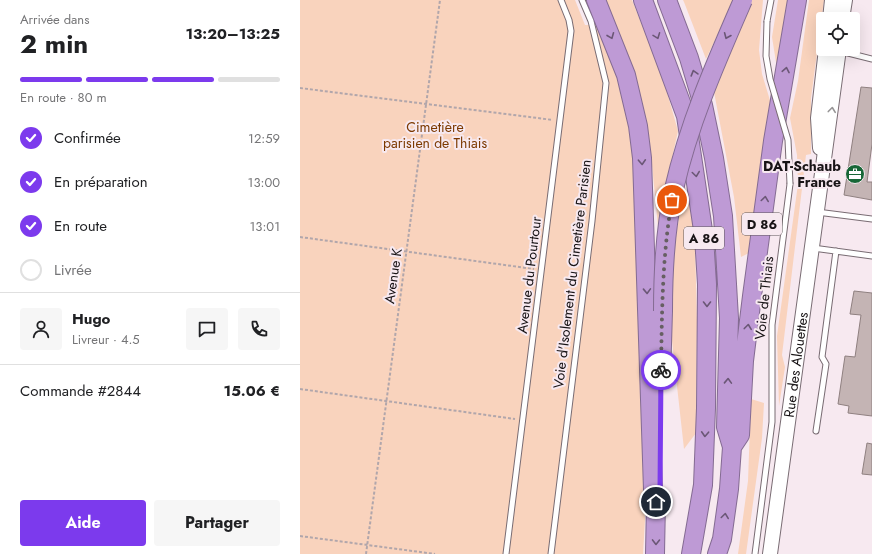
<!DOCTYPE html>
<html lang="fr">
<meta charset="utf-8">
<style>
body{margin:0;font-family:Jost,sans-serif;background:#f6f6f6;color:#202124;height:100vh;display:flex;flex-direction:column;font-size:15px;white-space:nowrap}
*{box-sizing:border-box;margin:0}
p{font-size:13px;color:#757577}
.icon{flex:none;width:22px;height:22px;fill:none;stroke:currentColor;stroke-width:2;stroke-linecap:round;stroke-linejoin:round}
.map{position:relative;flex:1;overflow:hidden}
.panel{display:flex;flex-direction:column;background:#fff;width:300px}
.panel>*{flex:none}
.fabs{position:absolute;left:516px;top:12px;display:grid;gap:8px}
.fabs a{display:grid;place-items:center;width:44px;height:44px;border-radius:4px;background:#fff;box-shadow:0 4px 16px #0002;font-size:20px}
.pin{position:absolute;display:grid;place-items:center;width:34px;height:34px;color:#fff;margin:-17px;border:2px solid #fff;border-radius:50%;box-shadow:0 1px 4px #0007}
.courier{position:absolute;display:grid;place-items:center;width:40px;height:40px;margin:-20px;border:3px solid #7c3aed;border-radius:50%;background:#fff;color:#222;box-shadow:0 1px 5px #0007}
.head em{font-style:normal;font-weight:700}
.head div{display:flex;flex-direction:column-reverse}
.head{display:flex;align-items:center;justify-content:space-between;height:68px;padding:0 20px}
h1{font-size:26px;font-weight:700;line-height:30px}
.bar{display:grid;grid-template-columns:repeat(4,1fr);gap:6px 4px;align-content:center;height:48px;padding:0 20px}
.bar i{height:5px;border-radius:3px;background:#e0e0e0}
.bar .selected{background:#7c3aed}
.bar p{grid-column:span 4}
.line{display:flex;align-items:center;gap:10px;padding:0 20px;border-top:1px solid #e0e0e0}
.line div{flex:1}
.round{display:grid;place-items:center;flex:none;width:42px;height:42px;border-radius:4px;background:#f6f6f6}
ol{padding:0 20px;list-style:none}
li{display:flex;align-items:center;gap:12px;height:44px}
li p{margin-inline-start:auto}
li .icon{padding:4px;border-radius:50%;background:#7c3aed;color:#fff;stroke-width:4}
li:last-child{color:#757577}
li i{width:22px;height:22px;border:2px solid #e0e0e0;border-radius:50%}
.primary-button{display:flex;gap:8px;margin-top:auto;padding:8px 20px}
.primary-button a{flex:1;height:46px;border-radius:4px;background:#7c3aed;color:#fff;font-size:16px;font-weight:700;line-height:46px;text-align:center}
.primary-button a+a{background:#f6f6f6;color:#202124}
main{display:flex;flex:1;min-height:0}
.map>svg:first-child{display:block}
.green{fill:#f9d3bd}
.building{fill:#c4b4b4;stroke:#8f8080}
.lines{fill:none;stroke-linecap:round;stroke-linejoin:round}
.lane-casing{stroke:#796c73;stroke-width:7}
.secondary-casing{stroke:#796c73;stroke-width:16}
.highway-casing{stroke:#846b92;stroke-width:20}
.path{stroke:#b1a6ab;stroke-width:2;stroke-dasharray:3 2;stroke-linecap:butt}
.lane{stroke:#fff;stroke-width:5}
.secondary{stroke:#fff;stroke-width:14}
.highway{stroke:#be9ad5;stroke-width:18}
.lane-bridge-casing{stroke:#796c73;stroke-width:7;stroke-linecap:butt}
.highway-bridge-casing{stroke:#846b92;stroke-width:20;stroke-linecap:butt}
.lane-bridge{stroke:#fff;stroke-width:5}
.highway-bridge{stroke:#be9ad5;stroke-width:18}
.oneway{stroke:#6b5776}
.oneway2{stroke:#979596}
.done{stroke:#665f62;stroke-width:4;stroke-dasharray:0 7.2}
.route{stroke:#7c3aed;stroke-width:5}
.labels{text-anchor:middle;dominant-baseline:central;stroke-width:4;stroke-linejoin:round;paint-order:stroke}
.shield{fill:#f7e9f0;stroke:#5b5457;stroke-width:1}
.shield-label{font-size:13px;font-weight:bold;fill:#181416}
.park-label{font-size:14px;fill:#7c3900;stroke:#f7e9f0}
.poi-label{font-size:14px;font-weight:bold;fill:#181416;stroke:#f7e9f0;text-anchor:end}
.street-label{font-size:14px;fill:#181416;stroke:#f7e9f0}
</style>
<main>
<section class="panel">
<div class="head"><div><h1>2 min</h1><p>Arrivée dans</p></div><em>13:20–13:25</em></div>
<div class="bar"><i class="selected"></i><i class="selected"></i><i class="selected"></i><i></i><p>En route · 80 m</p></div>
<ol>
<li><svg class="icon" aria-label="check" viewBox="0 0 24 24"><path d="M5 12l5 5 9-10"/></svg>Confirmée<p>12:59</p></li>
<li><svg class="icon" aria-label="check" viewBox="0 0 24 24"><path d="M5 12l5 5 9-10"/></svg>En préparation<p>13:00</p></li>
<li><svg class="icon" aria-label="check" viewBox="0 0 24 24"><path d="M5 12l5 5 9-10"/></svg>En route<p>13:01</p></li>
<li><i></i>Livrée</li>
</ol>
<div class="line" style="height:72px"><a class="round"><svg class="icon" aria-label="person" viewBox="0 0 24 24"><circle cx="12" cy="8" r="4"/><path d="M4 21q1-7 8-7t8 7"/></svg></a><div><b>Hugo</b><p>Livreur · 4.5</p></div><a class="round"><svg class="icon" aria-label="chat" viewBox="0 0 24 24"><path d="M4 5h16v11H9l-5 4z"/></svg></a><a class="round"><svg class="icon" aria-label="phone" viewBox="0 0 24 24"><path d="M5 4h4l2 5-3 2q2 4 5 5l2-3 5 2v4C11 20 4 13 5 4z"/></svg></a></div>
<div class="line" style="height:52px"><div>Commande #2844</div><b>15.06 €</b></div>
<div class="primary-button"><a>Aide</a><a>Partager</a></div>
</section>
<div class="map">
<svg width="572" height="554" viewBox="0 0 572 554">
<rect width="100%" height="100%" fill="#f7e9f0"/>
<path class="green" d="M0,0H275L285,25H295L285,0H290L320,76L335,167L345,520L343,554H0Z
M305,0H332L363,78L378,131L371,163L359,237L352,165L341,101Z
M383,0H434L406,59L384,2Z
M450,0H463L459,50L462,74L472,107L453,251L441,257L434,197L414,92Z
M478,0H490L478,75L472,37Z
M509,0H524L511,98V154L506,155L482,355L485,367L479,406L477,336L498,184L497,155L490,118L498,81Z
M385,187L391,210L395,244L397,320L396,433L384,449L372,341L370,285L377,228Z
M451,399L464,403L462,438L446,554H438L448,481Z"/>
<path class="building" d="M561,87L572,88V144L567,182H572V200L544,195Z
M554,291L572,293V416L548,413L549,406L538,404L545,356L555,357L561,315L550,314Z
M567,443L572,444V475L562,474Z"/>
<g class="lines">
<defs>
<path id="lane" d="M467,21L471,0
M540,51L572,59
M517,212L572,219
M513,248L572,256
M516,431L526,364L522,357L536,251
M206,554L271,31L269,20L261,0
M251,554L292,221L306,83L291,21L282,0
M455,554L472,422V325L490,184"/>
<g id="secondary">
<path d="M530,19L532,0"/>
<path d="M542,19L545,0"/>
<path d="M520,148L518,118L526,49"/>
<path id="s1" d="M470,554L539,49"/>
</g>
<path id="highway" d="M296,0L326,75L338,126L342,158L353,490L356,502L355,554
M343,0L386,116L404,237L407,284L406,408L403,485L391,554
M367,0L389,58L403,105L414,158L423,216L429,318L426,427L432,447L429,489L422,539L417,554
M361,378L363,311
M432,447L440,435L444,361L452,296L473,141L497,0"/>
</defs>
<use href="#lane" class="lane-casing"/>
<use href="#secondary" class="secondary-casing"/>
<use href="#highway" class="highway-casing"/>
<path class="path" d="M0,88L253,120
M0,237L234,269
M0,389L215,419
M0,536L135,554
M66,554L140,0"/>
<use href="#lane" class="lane"/>
<use href="#secondary" class="secondary"/>
<use href="#highway" class="highway"/>
<defs>
<path id="lane-bridge" d="M467,21L466,56L470,79L488,140L490,184"/>
<path id="highway-bridge" d="M363,311C363,270 365,229 374,189C389,123 416,62 443,0"/>
</defs>
<use href="#lane-bridge" class="lane-bridge-casing"/>
<use href="#highway-bridge" class="highway-bridge-casing"/>
<use href="#lane-bridge" class="lane-bridge"/>
<use href="#highway-bridge" class="highway-bridge"/>
</g>
<defs><path id="oneway-chevron" d="M-2-3.5L2.5 0L-2 3.5" fill="none" stroke-width="1.6" stroke-linecap="round" stroke-linejoin="round"/></defs>
<g class="oneway">
<use href="#oneway-chevron" transform="translate(311 36) rotate(68)"/>
<use href="#oneway-chevron" transform="translate(357 36) rotate(69)"/>
<use href="#oneway-chevron" transform="translate(427 36) rotate(113)"/>
<use href="#oneway-chevron" transform="translate(486 70) rotate(-79)"/>
<use href="#oneway-chevron" transform="translate(394 73) rotate(-106)"/>
<use href="#oneway-chevron" transform="translate(342 162) rotate(87)"/>
<use href="#oneway-chevron" transform="translate(396 174) rotate(82)"/>
<use href="#oneway-chevron" transform="translate(465 199) rotate(-82)"/>
<use href="#oneway-chevron" transform="translate(347 291) rotate(88)"/>
<use href="#oneway-chevron" transform="translate(407 304) rotate(90)"/>
<use href="#oneway-chevron" transform="translate(448 327) rotate(-83)"/>
<use href="#oneway-chevron" transform="translate(428 381) rotate(-88)"/>
<use href="#oneway-chevron" transform="translate(405 434) rotate(93)"/>
<use href="#oneway-chevron" transform="translate(425 516) rotate(-82)"/>
<use href="#oneway-chevron" transform="translate(356 542) rotate(91)"/>
</g>
<use class="oneway2" href="#oneway-chevron" transform="translate(532 110) rotate(-83)"/>
<g class="lines">
<path class="done" d="M361,370C362,313 362,256 372,200"/>
<path class="route" d="M356,502L360,490L361,370"/>
</g>
<defs>
<symbol id="office-disc" viewBox="-11 -11 22 22"><circle r="9.5" fill="#176737" stroke="#f7e9f0"/><path d="M-6-3h4V-5.5h4V-3h4V5H-6ZM-1-4.5V-3h2v-1.5ZM-6 0V1H6V0Z" fill="#fff"/></symbol>
</defs>
<g fill-rule="evenodd">
<use href="#office-disc" x="544" y="163" width="22" height="22"/>
</g>
<g class="labels">
<g class="shield">
<rect x="442" y="213" width="40" height="22" rx="3"/>
<rect x="384" y="227" width="40" height="22" rx="3"/>
</g>
<g class="shield-label">
<text x="462" y="224">D 86</text>
<text x="404" y="238">A 86</text>
</g>
<g class="park-label">
<text x="135" y="127">Cimetière<tspan x="135" dy="16">parisien de Thiais</tspan></text>
</g>
<g class="poi-label">
<text x="541" y="166">DAT-Schaub<tspan x="541" dy="16">France</tspan></text>
</g>
<g class="street-label">
<text transform="translate(272 274) rotate(-83)">Voie d'Isolement du Cimetière Parisien</text>
<text transform="translate(229 275) rotate(-83)">Avenue du Pourtour</text>
<text transform="translate(93 276) rotate(-82)">Avenue K</text>
<text transform="translate(464 298) rotate(-84)">Voie de Thiais</text>
<text stroke="none"><textPath href="#s1" startOffset="191">Rue des Alouettes</textPath></text>
</g>
</g>
</svg>
<div class="fabs">
<a><svg class="icon" aria-label="locate" viewBox="0 0 24 24"><circle cx="12" cy="12" r="6"/><path d="M12 2v4M12 18v4M2 12h4M18 12h4"/></svg></a>
</div>
<div class="pin" style="left:372px;top:200px;background:#ea580c"><svg class="icon" aria-label="bag" viewBox="0 0 24 24"><path d="M5 8h14l-1 12H6zM9 8a3 3 0 0 1 6 0"/></svg></div>
<div class="pin" style="left:356px;top:502px;background:#1f2937"><svg class="icon" aria-label="home" viewBox="0 0 24 24"><path d="M3 11l9-7 9 7M6 9v11h12V9"/></svg></div>
<div class="courier" style="left:361px;top:370px"><svg class="icon" aria-label="bike" viewBox="0 0 24 24"><circle cx="6" cy="16" r="4"/><circle cx="18" cy="16" r="4"/><path d="M6 16l4-8h5l3 8M10 8l3 8H6M13 5h3"/></svg></div>
</div>
</main>
